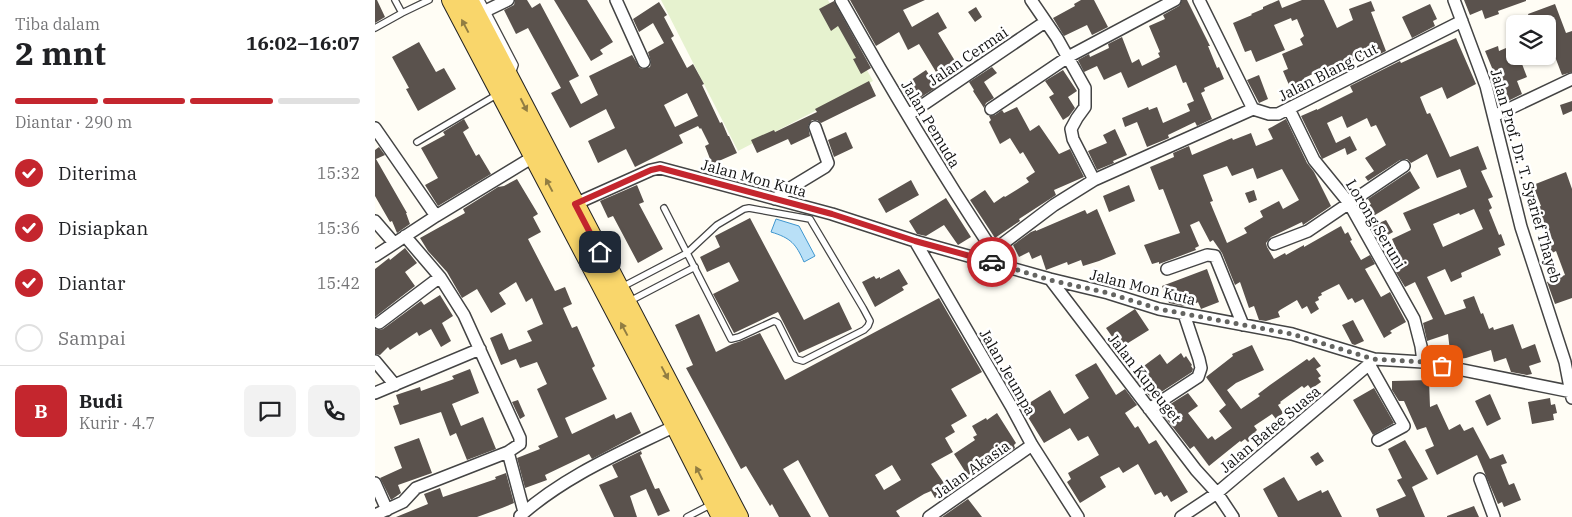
<!DOCTYPE html>
<html lang="id">
<meta charset="utf-8">
<style>
body{margin:0;font-family:"IBM Plex Serif",serif;background:#f2f2f2;color:#202124;height:100vh;display:flex;flex-direction:column;font-size:19px;white-space:nowrap}
*{box-sizing:border-box;margin:0}
p{font-size:16px;color:#757577}
.icon{flex:none;width:28px;height:28px;fill:none;stroke:currentColor;stroke-width:2;stroke-linecap:round;stroke-linejoin:round}
.map{position:relative;flex:1;overflow:hidden}
.panel{display:flex;flex-direction:column;background:#fff;width:375px}
.panel>*{flex:none}
.controls{position:absolute;left:1131px;top:15px;display:grid;gap:10px}
.controls a{display:grid;place-items:center;width:50px;height:50px;border-radius:8px;background:#fff;box-shadow:0 1px 4px #0004;font-size:25px}
.pin{position:absolute;display:grid;place-items:center;width:42px;height:42px;color:#fff;margin:-21px;border-radius:10px;box-shadow:0 2px 8px #0006}
.courier{position:absolute;display:grid;place-items:center;width:50px;height:50px;margin:-25px;border:4px solid #c4262e;border-radius:50%;background:#fff;color:#222;box-shadow:0 1px 6px #0007}
.headline em{font-style:normal;font-weight:700}
.headline div{display:flex;flex-direction:column-reverse}
.headline{display:flex;align-items:center;justify-content:space-between;height:85px;padding:0 15px}
h1{font-size:32px;font-weight:700;line-height:38px}
.bar{display:grid;grid-template-columns:repeat(4,1fr);gap:8px 5px;align-content:center;height:60px;padding:0 15px}
.bar i{height:6px;border-radius:4px;background:#e0e0e0}
.bar .active{background:#c4262e}
.bar p{grid-column:span 4}
.line{display:flex;align-items:center;gap:12px;padding:0 15px;border-top:1px solid #e0e0e0}
.line div{flex:1}
.round{display:grid;place-items:center;flex:none;width:52px;height:52px;border-radius:8px;background:#f2f2f2}
ol{padding:0 15px;list-style:none}
li{display:flex;align-items:center;gap:15px;height:55px}
li p{margin-inline-start:auto}
li .icon{padding:5px;border-radius:50%;background:#c4262e;color:#fff;stroke-width:4}
li:last-child{color:#757577}
li i{width:28px;height:28px;border:2px solid #e0e0e0;border-radius:50%}
main{display:flex;flex:1;min-height:0}
.map>svg:first-child{display:block}
.pitch{fill:#e6f2cf}
.water{fill:#b9e0f7;stroke:#3f96cf}
.building{fill:#5a524d;fill-rule:evenodd}
.lines{fill:none;stroke-linecap:round;stroke-linejoin:round}
.lane-casing{stroke:#444;stroke-width:8}
.street-casing{stroke:#444;stroke-width:14}
.primary-casing{stroke:#222;stroke-width:20}
.lane{stroke:#fff;stroke-width:5.5}
.street{stroke:#fff;stroke-width:11}
.primary{stroke:#f9d66b;stroke-width:18}
.oneway{fill:#917d42}
.done{stroke:#646461;stroke-width:5;stroke-dasharray:0 9}
.route{stroke:#c4262e;stroke-width:6}
.labels{text-anchor:middle;dominant-baseline:central;stroke-width:5;stroke-linejoin:round;paint-order:stroke}
.street-label{font-size:15px;fill:#111;stroke:#fff}
</style>
<main>
<section class="panel">
<div class="headline"><div><h1>2 mnt</h1><p>Tiba dalam</p></div><em>16:02–16:07</em></div>
<div class="bar"><i class="active"></i><i class="active"></i><i class="active"></i><i></i><p>Diantar · 290 m</p></div>
<ol>
<li><svg class="icon" aria-label="check" viewBox="0 0 24 24"><path d="M5 12l5 5 9-10"/></svg>Diterima<p>15:32</p></li>
<li><svg class="icon" aria-label="check" viewBox="0 0 24 24"><path d="M5 12l5 5 9-10"/></svg>Disiapkan<p>15:36</p></li>
<li><svg class="icon" aria-label="check" viewBox="0 0 24 24"><path d="M5 12l5 5 9-10"/></svg>Diantar<p>15:42</p></li>
<li><i></i>Sampai</li>
</ol>
<div class="line" style="height:90px"><b class="round" style="background:#c4262e;color:#fff">B</b><div><b>Budi</b><p>Kurir · 4.7</p></div><a class="round"><svg class="icon" aria-label="chat" viewBox="0 0 24 24"><path d="M4 5h16v11H9l-5 4z"/></svg></a><a class="round"><svg class="icon" aria-label="phone" viewBox="0 0 24 24"><path d="M5 4h4l2 5-3 2q2 4 5 5l2-3 5 2v4C11 20 4 13 5 4z"/></svg></a></div>
</section>
<div class="map">
<svg width="1197" height="517" viewBox="0 0 1197 517">
<rect width="100%" height="100%" fill="#fffdf5"/>
<path class="pitch" d="M286,0H453L498,81L363,151Z"/>
<path class="water" d="M401,219L424,226L440,256L429,262C421,244 416,238 396,232Z"/>
<path class="building" d="M0,0H2L10,17L0,23Z
M140,0H152L157,8L165,3L204,76L194,81L206,104L223,95L214,76L257,55L265,68L269,69L275,67L276,62L273,52L289,43L278,23L264,32L258,19L284,2L292,15L289,17L299,36L296,38L312,68L318,64L329,84L327,85L345,123L347,122L353,136H354L362,153L337,164L330,146L334,144L326,128L325,129L323,126L304,135L308,143L260,167L251,149L223,163L213,141L240,128L231,109L195,128L176,93L186,88L153,28L141,34L129,10L139,5ZM312,93L323,116L300,127L289,105Z
M179,0H212L238,42L225,50L228,54L216,61Z
M475,0H550L528,10L537,27L563,12L572,28L563,33L580,61L561,72L544,44L533,50L524,32L501,46Z
M706,0H719L733,27L717,35L712,25L689,36L678,18L700,6L699,4Z
M807,0H812L835,46H833L842,68L844,67L849,79L829,88L830,91L826,93L837,119L822,126L820,122L793,135L794,138L772,147L762,122L750,127L747,118L773,107L774,110L782,107L788,123L815,111L812,104L819,101L811,82L808,83L801,65L753,88L746,72L729,80L722,66L709,72L703,60L714,54L715,57L734,48L733,44L747,37L757,63L764,59L767,66L785,57L783,53L785,52L774,26L790,19L788,15L804,6Z
M904,0L907,8L927,0H949L962,28L978,20L974,9L996,1L1000,11L996,12L1011,51L997,58L994,53L975,62L977,68L969,72L964,62L929,78L932,85L917,92L908,71L913,69L907,54L928,45L925,39L929,36L922,19L917,21L916,18L899,25L910,50L881,62L876,50L870,52L858,23L877,15L876,14L888,9V7Z
M1089,0H1151V1L1123,11L1124,14L1110,19L1107,10L1095,15Z
M459,1L496,68L486,74L478,59L481,58L463,26L456,31L444,9Z
M1055,4L1062,19L1058,21L1060,26L1037,38L1027,17Z
M1180,4L1191,33L1197,31V72L1187,75L1179,54L1172,56V24H1156L1153,14Z
M601,7L607,17L600,22L593,12Z
M1081,38L1101,84L1072,99L1067,87L1045,97L1052,114L1055,113L1075,157L1103,146L1112,169L1106,171L1118,197L1113,199L1117,208L1114,210L1124,235L1126,234L1130,245L1123,248L1126,255L1086,273L1087,277L1076,282L1070,269L1052,277L1070,315L1091,308L1088,300L1099,296L1106,314L1108,313L1114,329L1118,327L1119,330L1138,324L1147,349L1160,344L1166,362L1154,366L1157,374L1152,375L1136,372L1131,358L1119,362L1116,350L1091,358L1076,360L1073,334L1052,341L1048,323L1058,319L1040,282L1030,287L1019,269L1028,264L1017,239L1036,230L1028,213L1092,187L1085,169L1062,178L1052,154L1036,163L1032,159L1025,160L993,181L990,177L999,171L990,158L1011,145L1001,125L996,127L992,118L972,128L967,116L952,123L961,143L975,136L982,150L972,155L970,148L947,159L926,116L942,109V110L978,92L975,86L1025,61L1026,63ZM1099,209L1108,229L1068,247L1058,224L1084,213L1085,215Z
M44,42L61,72L69,68L81,89L43,111L31,89L34,88L17,57Z
M1123,46L1124,51L1131,48L1133,55L1140,53V56H1144L1152,77L1142,81L1147,94L1129,103H1127L1123,94L1127,92L1110,51Z
M617,67L622,73L609,82L619,98L611,103L609,108L598,91L599,90L594,82Z
M551,70L562,87L537,103L532,96L536,94L530,84Z
M688,70L702,91L693,97L700,108L694,116L688,120L674,97L679,94L670,81Z
M884,75L893,99L884,103L872,80Z
M494,81L501,96L446,123L442,120H437L433,126L435,136L416,145L413,139L382,153L376,140L399,130L400,132L442,112L440,109Z
M1197,101V111L1188,115L1185,105Z
M642,107L655,131L664,125L684,154L695,149L709,177L679,190L681,195L644,219L645,221L620,238L595,200L610,190L619,203L629,196L630,197L654,182L651,178L660,172L648,152L645,154L635,138L625,144L614,122L616,120L614,116L620,115L627,110L629,113Z
M89,119L94,128L88,132L101,156L104,154L116,174L63,206L50,185L63,178L46,148L70,135L68,132Z
M911,119L932,163L939,172L956,206L928,225L927,222L896,237L891,243L892,247L899,259L910,253L911,255L929,245V247L966,226L970,234L973,232L977,240L975,241L986,260L995,255L1000,264L990,269L1006,297L1015,292L1031,322L1015,331L1017,333L1009,338L988,299L980,303L977,298L973,300L964,284L946,293L947,295L943,297L944,300L940,302L944,309L936,314L932,306L927,309L922,300L905,310L903,312L905,317L891,321L884,320L879,306L874,308L865,282L860,285L847,253L838,240L835,242L824,221L815,225L824,246L820,248L821,250L784,264V262L777,264L769,245L805,233L788,189L784,190L775,167L799,157L798,153L814,146L817,155L857,138L858,140L876,133L881,146L898,139L893,129ZM852,166L857,176L878,168L882,179L907,169L924,200L908,209L904,201L885,211L888,217L869,228L872,233L852,243L835,202L838,201L828,175Z
M740,129L752,155L738,161L739,163L722,170L713,151L732,143L728,135Z
M471,132L478,148L459,157L453,140Z
M4,147L10,155L1,159L32,213H31L35,224L22,233L17,221L15,222L0,196V150Z
M1035,171L1045,188L1000,215L1004,223L1011,220L1018,232L1004,240L987,210L996,204L993,199Z
M1191,172L1197,189V298L1180,304L1172,282L1190,275L1181,251L1175,254L1170,240L1175,238L1163,207L1166,206L1158,185Z
M142,179L163,214L158,217L166,232L153,239L180,291L190,287L197,304L188,308L197,328L202,326L220,366L217,368L232,399L190,418L197,434L239,414L241,419L256,412L266,433L217,459L214,454L170,475L172,480L150,488L142,458L165,449L163,446L183,437L162,389L172,384L162,362L145,368L141,359L126,365L115,338L127,333L134,350L157,341L152,331L168,324L157,298L151,302L141,282L124,293L131,304L116,313L102,289L87,298L72,272L53,251L45,238L90,213L88,209L123,187L129,186Z
M536,180L544,195L511,213L503,199Z
M262,185L269,202L264,204L288,249L263,263L238,216L233,218L225,201Z
M754,185L760,201L734,212L728,196Z
M879,190L882,200L874,203L870,193Z
M571,198L596,237L583,245L569,225L551,236L542,234L534,221Z
M722,209L741,254L724,261L708,266L706,260L693,265L692,262L671,270L666,255L657,259L654,252L644,257L638,245L656,232L661,230V231L710,210L712,214Z
M375,218L429,320L464,302L477,329L424,353L403,312L359,333L338,294L364,281L354,262L332,272L325,257L345,247L340,236Z
M30,248L42,263L30,272L40,286L0,317V269L14,258L15,260Z
M524,269L533,284L527,287L529,290L500,307L487,282L499,276L501,279L505,277V279Z
M832,269L844,302L826,309L823,302L820,304L819,302L808,306L794,303L787,286Z
M65,295L78,316L67,323L76,341L66,347L56,329L44,336L42,332L15,350L13,347L5,355L0,354V329L4,330L8,329L46,301L49,305Z
M564,298L607,372L576,389L592,416L576,425L580,432L570,438L578,452L556,464L573,489L560,498L556,491L549,494L521,511L525,517H454L423,460L408,469L436,517H404L397,504L395,506L371,466L366,469L311,368L318,365L300,325L324,314L341,352L357,344L366,341L385,333L410,380ZM517,465L526,480L509,490L500,475Z
M760,309L774,330L745,348L731,328Z
M978,320L989,341L980,345L977,344L967,325Z
M877,345L889,370L861,383L852,390L866,409L885,396L883,394L895,385L932,359L934,361L939,357L946,366L941,369L946,376L943,378L946,382L936,389L933,385L929,388L927,386L905,402L906,403L903,405L908,413L901,419L897,414L879,426L882,430L880,432L883,435L873,442L870,439L866,442L865,441L834,466L819,446L815,449L786,412L790,410L789,408L813,393L823,406L813,413L833,439L837,436L840,440L857,428L844,411L851,405L831,377L858,356L857,354Z
M806,353L809,358L811,356L817,365L816,366L818,369L817,372L780,396L778,394L775,397L760,378L765,375L762,371L785,354L792,364Z
M721,363L741,395L750,389L762,405L750,413L760,428L763,426L774,444L781,440L813,492L796,502L792,495L789,497L786,492L780,495L763,464L748,473L744,467L725,477L731,487L705,503L692,482L696,479L693,473L724,455L713,436L703,441L695,428L669,443L651,414L655,412L651,405L675,390L689,414L714,398L700,375Z
M95,369L104,393L77,404L86,426L108,417L121,449L92,460L81,433L75,436L66,412L25,425L18,406L24,404L21,395L45,387L46,391L79,379L77,376Z
M1054,380L1055,407L1062,404L1074,430L1085,424L1089,431L1098,427L1115,459L1128,454L1132,463L1126,465L1134,485L1139,483L1146,500L1129,507L1127,502L1123,504L1102,455L1062,475L1050,450L1059,446L1051,427L1042,430L1029,401H1024L1017,390V381Z
M999,388L1019,423L998,435L978,400Z
M1115,394L1126,419L1112,426L1100,401Z
M1175,398L1176,405L1180,404L1182,413L1178,414L1179,420L1157,424L1153,402Z
M143,400L150,416L145,419L137,402Z
M622,413L641,443L639,445L640,448L628,456L627,454L593,476L579,454L600,440L598,437L602,435L597,426L611,418L612,420Z
M44,438L57,473L23,485L26,493L16,500L5,478L27,468L19,447Z
M1030,440L1053,479L1037,487L1050,517H1004L1001,509L1031,496L1022,480L1027,478L1013,449Z
M266,451L267,454L265,455L280,489L284,488L295,511L283,516L271,489L255,496L262,517H239L224,485L243,477L237,465Z
M943,452L949,461L941,466L935,457Z
M131,473L139,503L127,508L102,517H21L53,504L49,494L65,488L68,497L121,479L120,477Z
M909,477L923,501L946,490L947,493L953,490L967,517H903L888,489Z
M593,499L607,517H567Z
M1099,506L1104,517H1072V516Z"/>
<g class="lines">
<defs>
<path id="lane" d="M20,0L27,13L54,0
M106,0L140,65L137,74
M0,28L27,13
M42,142L123,94
M247,287L312,253L342,225L369,209L374,208L435,219L488,308L495,321L493,326L489,330L428,361L421,359L403,323L399,321L364,337L356,339L289,208
M253,302L320,267
M312,517L337,504"/>
<path id="street" d="M241,0L269,62
M466,0C514,86 564,169 618,251L616,258
M656,0L682,38L710,88V107L702,118L696,129L698,139L719,180
M824,0L878,109
M1079,0L1111,86L1146,227L1190,362L1197,398
M102,15L133,0
M616,109L693,57L800,0
M914,109L939,160L974,203L1039,319L1046,346L1048,362
M533,115L670,22
M1119,116L1197,79
M0,128L61,216
M400,199L417,187L450,167L453,163L440,127
M200,204L276,170L285,168L457,214L540,241L675,279L733,293L784,309L917,334L999,359L1048,362L1197,392
M0,221L19,243
M30,236L65,277L89,315L145,438V444L133,452L149,512
M540,241L636,406L657,445L703,517
M899,244L933,231L1029,166
M618,251L679,205L719,180L878,109L894,114H903L1087,21
M0,256L61,216L158,157
M792,269L832,255L840,256L868,325
M675,279L821,470L842,493L858,517
M4,323L65,277
M0,361L20,385
M994,364L1029,426L1003,440
M0,393L105,349
M774,409L823,377L826,368L824,359L809,314
M1105,479L1119,517
M0,483L12,510
M0,515L28,502L41,488L133,452
M145,516C192,474 250,451 306,423
M554,517L657,445
M806,517L842,493L992,366L999,359"/>
<path id="primary" d="M76,0L300,426L346,517
M94,0L364,517"/>
</defs>
<use href="#lane" class="lane-casing"/>
<use href="#street" class="street-casing"/>
<use href="#primary" class="primary-casing"/>
<use href="#lane" class="lane"/>
<use href="#street" class="street"/>
<use href="#primary" class="primary"/>
</g>
<defs><path id="oneway-solid" d="M-6-.8H1V-3.2L6.5 0L1 3.2V.8H-6Z" transform="scale(1.25)"/></defs>
<g class="oneway">
<use href="#oneway-solid" transform="translate(90 26) rotate(-118)"/>
<use href="#oneway-solid" transform="translate(149 105) rotate(63)"/>
<use href="#oneway-solid" transform="translate(174 185) rotate(-118)"/>
<use href="#oneway-solid" transform="translate(249 329) rotate(-118)"/>
<use href="#oneway-solid" transform="translate(290 373) rotate(62)"/>
<use href="#oneway-solid" transform="translate(324 473) rotate(-117)"/>
</g>
<g class="lines">
<path class="done" d="M617,262L675,280L733,293L784,309L917,334L998,359L1048,362L1067,366"/>
<path class="route" d="M225,252L200,204L276,170L285,168L457,214L540,241L617,262"/>
</g>
<g class="labels">
<g class="street-label">
<text transform="translate(593 56) rotate(-34)">Jalan Cermai</text>
<text transform="translate(953 72) rotate(-27)">Jalan Blang Cut</text>
<text transform="translate(556 124) rotate(59)">Jalan Pemuda</text>
<text transform="translate(1151 176) rotate(74)">Jalan Prof. Dr. T. Syarief Thayeb</text>
<text transform="translate(379 178) rotate(15)">Jalan Mon Kuta</text>
<text transform="translate(1001 224) rotate(59)">Lorong Seruni</text>
<text transform="translate(768 287) rotate(14)">Jalan Mon Kuta</text>
<text transform="translate(633 372) rotate(60)">Jalan Jeumpa</text>
<text transform="translate(770 378) rotate(52)">Jalan Kupeuget</text>
<text transform="translate(895 429) rotate(-40)">Jalan Batee Suasa</text>
<text transform="translate(597 469) rotate(-35)">Jalan Akasia</text>
</g>
</g>
</svg>
<div class="controls">
<a><svg class="icon" aria-label="layers" viewBox="0 0 24 24"><path d="M12 4l9 5-9 5-9-5zM3 14l9 5 9-5"/></svg></a>
</div>
<div class="pin" style="left:1067px;top:366px;background:#ea580c"><svg class="icon" aria-label="bag" viewBox="0 0 24 24"><path d="M5 8h14l-1 12H6zM9 8a3 3 0 0 1 6 0"/></svg></div>
<div class="pin" style="left:225px;top:252px;background:#1f2937"><svg class="icon" aria-label="home" viewBox="0 0 24 24"><path d="M3 11l9-7 9 7M6 9v11h12V9"/></svg></div>
<div class="courier" style="left:617px;top:262px"><svg class="icon" aria-label="car" viewBox="0 0 24 24"><path d="M5 17H2v-5l4-1 3-4h7l3 4 3 1v5h-3M9 17h6M6 11h13"/><circle cx="7" cy="17" r="2"/><circle cx="17" cy="17" r="2"/></svg></div>
</div>
</main>
